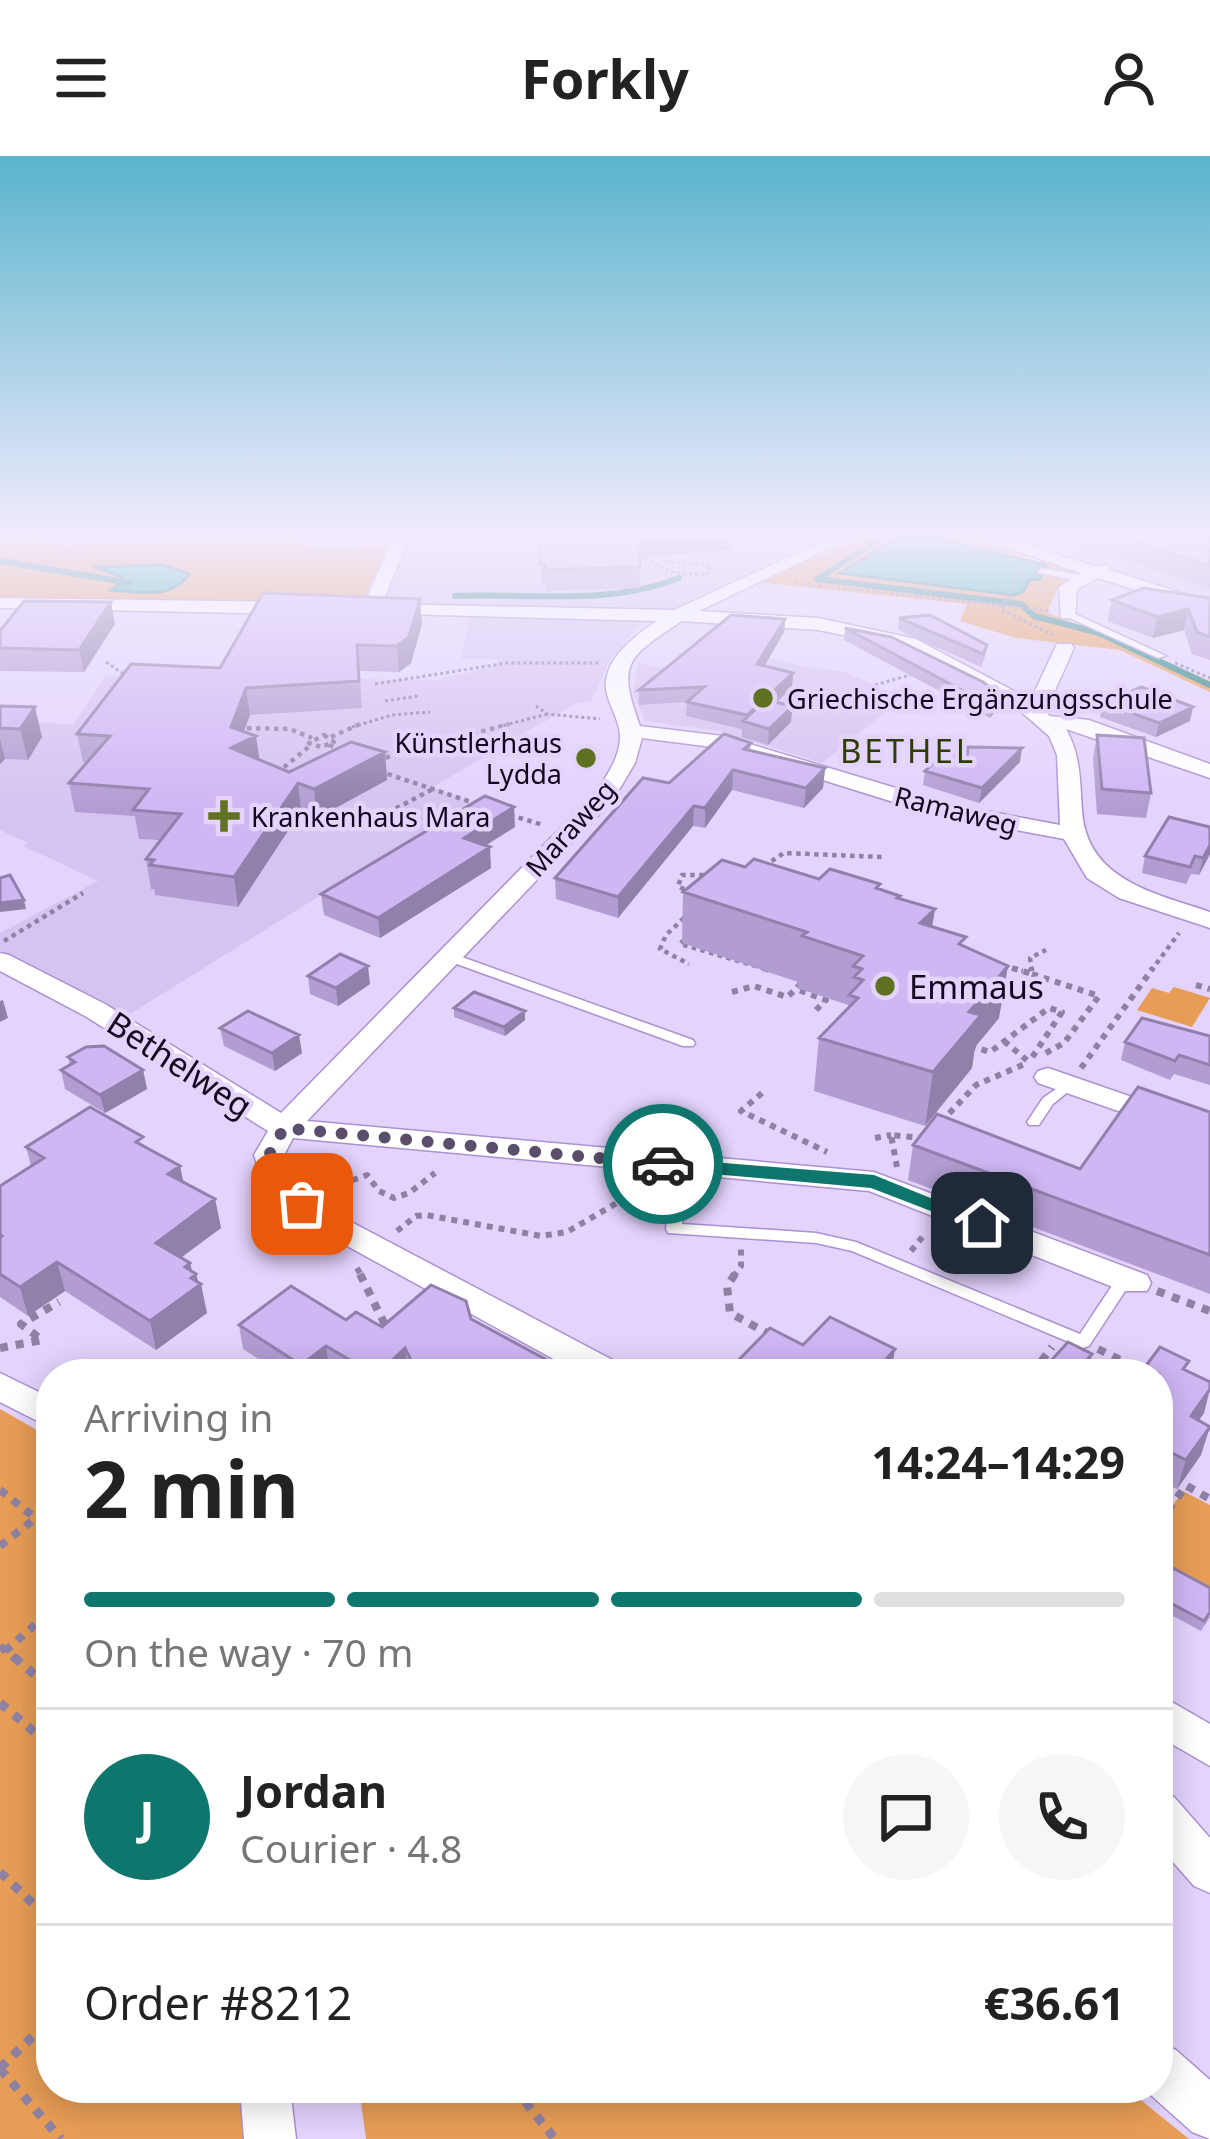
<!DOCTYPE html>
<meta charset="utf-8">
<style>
body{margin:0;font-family:"Noto Sans",sans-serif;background:#f6f6f6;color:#222;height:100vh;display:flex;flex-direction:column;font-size:45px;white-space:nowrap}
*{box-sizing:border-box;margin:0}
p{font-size:39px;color:#767676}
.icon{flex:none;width:66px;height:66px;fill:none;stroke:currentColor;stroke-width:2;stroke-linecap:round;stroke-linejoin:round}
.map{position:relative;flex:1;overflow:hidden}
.panel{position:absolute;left:36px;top:1203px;width:1137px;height:744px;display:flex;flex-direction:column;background:#fff;border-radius:48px;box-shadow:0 6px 30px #0003}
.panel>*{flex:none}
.pin{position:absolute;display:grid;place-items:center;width:102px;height:102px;color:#fff;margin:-51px;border-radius:24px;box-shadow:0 6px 18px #0006}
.courier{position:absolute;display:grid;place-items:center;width:120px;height:120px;margin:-60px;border:9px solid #0f766e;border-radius:50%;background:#fff;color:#222;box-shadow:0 3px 15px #0007}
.overview em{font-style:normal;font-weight:700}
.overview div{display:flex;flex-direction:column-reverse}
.overview{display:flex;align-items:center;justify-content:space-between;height:204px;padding:0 48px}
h1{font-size:78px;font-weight:700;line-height:90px}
.bar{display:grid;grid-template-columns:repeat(4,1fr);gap:18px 12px;align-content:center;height:144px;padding:0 48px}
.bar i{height:15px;border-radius:9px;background:#e0e0e0}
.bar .selected{background:#0f766e}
.bar p{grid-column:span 4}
.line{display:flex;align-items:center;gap:30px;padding:0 48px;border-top:3px solid #e0e0e0}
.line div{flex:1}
.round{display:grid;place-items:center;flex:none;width:126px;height:126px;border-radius:63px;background:#f6f6f6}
header{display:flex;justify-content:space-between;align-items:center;height:156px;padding:0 48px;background:#fff;font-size:54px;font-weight:700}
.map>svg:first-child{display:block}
.built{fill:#d5c3f1}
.green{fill:#e79d56;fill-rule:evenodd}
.water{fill:#24b5a3;stroke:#1f817b;stroke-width:3}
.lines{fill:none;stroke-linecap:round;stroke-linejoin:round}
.stream{stroke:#1f817b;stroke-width:6}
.lane-casing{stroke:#ab90d2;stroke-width:3}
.street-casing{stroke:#ab90d2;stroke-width:3}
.path-far4{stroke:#8f81a4;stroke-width:3;stroke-dasharray:3 3;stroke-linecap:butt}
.path-far3{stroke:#8f81a4;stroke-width:4.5;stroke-dasharray:4.5 4.5;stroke-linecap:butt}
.path-far2{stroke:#8f81a4;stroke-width:6;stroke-dasharray:6 6;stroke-linecap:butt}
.path-far1{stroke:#8f81a4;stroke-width:8;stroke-dasharray:8 8;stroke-linecap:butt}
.path{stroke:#8f81a4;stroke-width:9;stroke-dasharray:9 9;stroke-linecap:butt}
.lane{fill:#fff;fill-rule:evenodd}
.street{fill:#fff;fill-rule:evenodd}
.wall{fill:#b29dd2}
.shaded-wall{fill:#9180ab}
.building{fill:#cfb7f4;stroke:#9180ab;stroke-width:3}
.route{fill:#0f766e}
.done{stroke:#5b4e6c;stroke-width:12;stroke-dasharray:0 21.6}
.poi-dot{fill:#5e7222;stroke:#e3d3fd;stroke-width:4.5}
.labels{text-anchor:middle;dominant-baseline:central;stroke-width:9;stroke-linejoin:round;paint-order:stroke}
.far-poi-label{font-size:27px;fill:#12071e;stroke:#e3d3fd;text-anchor:start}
.far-street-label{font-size:27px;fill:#12071e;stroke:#e3d3fd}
.far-quarter-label{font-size:33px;letter-spacing:3px;fill:#2e3c01;stroke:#e3d3fd}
.poi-label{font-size:33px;fill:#12071e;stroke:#e3d3fd;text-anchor:start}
.street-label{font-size:33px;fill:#12071e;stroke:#e3d3fd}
</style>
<header><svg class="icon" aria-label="menu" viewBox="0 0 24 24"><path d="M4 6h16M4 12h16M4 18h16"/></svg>Forkly<svg class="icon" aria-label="person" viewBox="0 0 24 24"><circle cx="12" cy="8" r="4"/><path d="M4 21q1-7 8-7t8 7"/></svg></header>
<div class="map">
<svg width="1210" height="1983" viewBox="0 0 1210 1983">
<rect width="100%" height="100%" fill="#e3d3fd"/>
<path class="built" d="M455,375H836L669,454L382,447L404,388Z
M1050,375H1210V445L1053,392L1045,385Z
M470,459L629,461L641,468L609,506L591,546L576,547L433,631L471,646L125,861L0,795V777L98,725L24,690L28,687L0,674V563L73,569L106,520L438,524L497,509L498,503H461Z
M706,485L807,511L844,516L875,529L897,547L822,607L719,575L645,565L633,537L638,507L671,514Z"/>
<path class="green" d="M880,375H944L1080,414L1059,429L1047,456L1210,525V536L1120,494L1016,482L960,465L967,448L754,426ZM930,380L1039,404L1045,409L1039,424L1030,423L1020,438L1007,439L840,417Z
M0,380L62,389L285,382L319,393L388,389L362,447L0,442Z
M1174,831L1210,842L1192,871L1137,854L1152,832L1169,837Z
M0,1253L51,1282V1932H249L253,1983H0Z
M1183,1335L1210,1349V1441L1158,1412V1370Z
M359,1932H1126L1189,1983H366Z"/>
<path class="water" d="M913,379L929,380L1046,409L1039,424L1030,423L1023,436L1013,439L840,417L897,382Z
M163,409L189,418C172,444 139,436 111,434L122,426L121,420L94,411Z"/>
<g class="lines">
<path class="stream" d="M0,405L131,427
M817,423L1021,448L1034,460L1099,477L1210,529
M817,423L877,385
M455,440C530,437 608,450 679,422"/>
<defs>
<path id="lane" d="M1042,412L1080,419L1084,422L1080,425L1039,417L1038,415Z
M1065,456H1071L1166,500L1158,502L1065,460Z
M448,796L693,884L695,887L693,890H683L443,803L442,800L443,797Z
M1069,924L1076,928L1074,931L1053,948L1039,969H1029L1027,966L1043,942Z
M679,1004L687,1009L682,1068L816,1077L856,1086L1080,1178L1119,1119H1131L1133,1123L1089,1190L1083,1192L852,1095L816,1087L668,1077L666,1073L671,1009Z"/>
<path id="street" d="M396,375H412L382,448L674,454L844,375H866L699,455L818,462L916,483L1025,541L1034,537L1057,488H1071L1074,492L1052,541L1039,550L1050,560L1089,564L1210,608V622L1066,573C1081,600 1080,625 1082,655C1087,724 1154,737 1210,756V772L1119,742L1087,722L1064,683L932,658L720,592L642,582L635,607L613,644L307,965L874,1016L1147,1119L1151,1127L1147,1135H1123L869,1035L293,982L284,999L291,1024L338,1059L622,1209L627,1218H581L316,1073L266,1036L254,999L268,975L85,860L0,815V797L9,799L105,848L281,957L597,635C607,619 619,602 620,583C621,567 611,554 607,538C599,507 634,480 657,465L365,457L362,453ZM682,465L818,474L903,491L1018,553L1049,580L1057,599L1060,669L949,648L723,580L640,570C617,507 626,502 682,465Z
M960,375H984L1094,410L1107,409L1109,414L1210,446V458L1098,422L1077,433L1075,462H1061L1059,431L1081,417Z
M0,442L292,446L301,452L292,458L0,452Z
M1048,912L1210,968V987L1038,927L1034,921L1038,915Z
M0,1217L51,1242V1272L0,1246Z
M1158,1538L1210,1568V1610L1158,1580Z
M1158,1635L1174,1641L1210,1682V1737L1194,1730L1158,1689Z
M1158,1887L1176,1894L1210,1924V1983L1192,1976L1143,1932H1158Z
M240,1932H290L296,1983H244Z"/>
</defs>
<use href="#lane" class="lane-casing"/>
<use href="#street" class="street-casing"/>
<path class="path-far4" d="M162,375L182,379L230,375
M203,380L259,375
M255,380L273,375
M639,400L671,416L707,419L711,409L667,406L650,397
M1022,412L1001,454L1055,480
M795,427L1051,455
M106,506L128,521
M1175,507L1210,522
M375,528L507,507H599
M875,529L913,518
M385,545L418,540
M536,550L547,558L600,563
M352,571L392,559L430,556
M498,571L547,558"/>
<path class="path-far3" d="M238,572L290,573L312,582
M324,579L334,586L321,591L309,587Z
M331,581L360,568
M329,589L343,594
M377,604L509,568
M379,615L480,649
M277,617L311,589
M510,659L543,669
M364,669L431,634
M764,710L784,697L882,701
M692,738L678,730L682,719H712
M684,762L666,779L660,793L689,808
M684,784L680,788L773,815
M4,785L83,737
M1004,810L1023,815
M1032,815L1030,802L1046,794
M1151,815L1179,777"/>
<path class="path-far2" d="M763,812L775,816
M1012,812L1032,818L1031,812
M1032,818L1099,840L1064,887L1044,898
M801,827L796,833L826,844L816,854
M1196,829L1210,833
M732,836L754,830L787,841L796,833
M1004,885L1029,906
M970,890L990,896L1049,852L1062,856L1031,903
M1081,912L1153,812
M762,937L741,955L827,996
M941,966L976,929L1027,907
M875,982L891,979
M302,1004L336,1030L367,1019L379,1035L394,1042L409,1037L435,1017
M897,1011L891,979L922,982
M397,1075L416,1060L426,1059L541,1080L567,1076L639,1034
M911,1095L924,1079
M357,1112L362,1121
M733,1121L741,1110V1093"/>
<path class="path-far1" d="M360,1118L388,1175
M735,1118L727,1130L730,1157L769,1178
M1157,1135L1210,1155
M0,1192L42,1184L21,1168L59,1146
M1098,1193L1149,1218
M1032,1218L1052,1191
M1187,1330L1210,1343
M0,1334L51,1374
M1158,1367L1186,1330
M0,1390L36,1362
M0,1490L17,1504
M5,1495L51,1455"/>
<path class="path" d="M14,1501L51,1533
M0,1547L51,1590
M0,1716L51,1765
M0,1912L51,1863
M0,1913L61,1983
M514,1932L555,1983"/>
<use href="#lane" class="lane"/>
<use href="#street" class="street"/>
</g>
<path class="wall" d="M116,375H160L147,379Z
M533,375H732L731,393L639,401L640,432L546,435L545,428H541V378Z
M1059,375H1210V433L1059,380Z
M1210,442V504L1192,498L1184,474L1153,482L1107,465L1112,444Z
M899,462L987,489L985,501L981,511L898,474Z
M785,463L784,476L764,510L793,517L792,532L776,546L791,566L768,589L742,581V573L686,560L687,546L639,549V534Z
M115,468L84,516L0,515V475Z
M422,468L411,507L399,516L359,515L362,552L250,559L244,575L260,604L289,616L385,596L387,624L317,662L301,655L238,751L155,739L154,733H151L146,703L160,684L139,683L135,660L75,656L69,627L87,606H83L77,578L220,512Z
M845,472L998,552L990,562L844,484Z
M1103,547L1190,565L1156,581L1100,561Z
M0,550L42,581L28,604L5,603L0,608Z
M1097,579L1151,637L1146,662L1097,658L1093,602Z
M751,587L750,594L825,612L823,632L804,652L732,634L705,672L693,670L618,762L556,743L555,722L669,627Z
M967,601L1020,606L979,647L923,629L925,615Z
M515,671L485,690L491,712L380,782L324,759L321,738Z
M1210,698L1199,719L1191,718L1186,728L1142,717L1145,700Z
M745,711L819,723L880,728L879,733L900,740V743L932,771L965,791L999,862L975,891L972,912L925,970L814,935L819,882L848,852V849L797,832L798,826L682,787L683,736Z
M308,820L370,828L338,850L310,838Z
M454,852L525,855V864L505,880L454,861Z
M220,872L302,897L275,915L224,890Z
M1210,880V929L1174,918L1170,924L1121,904L1125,886Z
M68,901L143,914L147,933L105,957L65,933L61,914L70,909Z
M1210,956V1138L908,1024L913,989L1080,1013Z
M26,991H145L180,1010L183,1026L215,1043L221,1072L181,1102L190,1107L192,1115L196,1118L207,1157L156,1194L65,1135L28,1160L0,1141V1030L31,1010Z
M471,1163L573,1218H409L408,1216L406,1218H337L329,1213L323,1218H282L243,1193L239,1169L346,1164L382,1171Z
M1145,1211L1186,1215L1204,1257L1199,1264L1201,1299L1177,1333L1160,1325L1158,1218H1143Z
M1158,1404L1210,1461L1201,1475L1158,1452Z"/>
<path class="shaded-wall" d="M716,375H732L731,393L637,402V382Z
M420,443L422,468L411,507L399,516L397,490Z
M111,446L115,468L84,516L79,494Z
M1188,453L1184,474L1153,482L1157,461Z
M785,463L784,476L757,523V508Z
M793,517L792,532L752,568L747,566V559Z
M246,532L250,559L239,588L256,580L260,607L235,620L231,571Z
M1000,540L998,552L990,562L992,550Z
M793,550L791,566L768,589L769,573Z
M35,551L42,581L28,604L20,573Z
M1193,551L1190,565L1156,581L1159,567Z
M0,583L5,603L0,608Z
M1022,592L1020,606L979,647L982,632Z
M385,596L387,624L317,662L314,633Z
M825,612L823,632L804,652L806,632Z
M733,614L732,634L705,672V652Z
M298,627L301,655L238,751L234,721Z
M694,650L693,670L618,762V741Z
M514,651L515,671L465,702L464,682Z
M1210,689V698L1199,719L1203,702Z
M490,691L491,712L380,782L378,762Z
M24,744L26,753L0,756V747Z
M935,753L927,804L920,767Z
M368,810L370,828L338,850L336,832Z
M1008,810L999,862L975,891L972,912L925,970L933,916L969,856Z
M3,844L8,862L0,866V845Z
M525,855V864L505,880L504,871Z
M299,879L302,897L275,915L272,897Z
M143,914L147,933L105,957L100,939Z
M180,1010L186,1038L168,1018Z
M215,1043L221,1072L162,1115L156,1087Z
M57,1106L65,1135L28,1160L20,1131Z
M190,1107L193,1120L196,1118L199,1129L201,1128L207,1157L156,1194L150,1165L185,1111Z
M326,1190L329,1213L323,1218H302L301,1209Z
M405,1192L408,1216L406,1218H378Z
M895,1193L891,1218H876V1215Z
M1092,1198L1090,1208L1081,1218H1074Z
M1210,1233L1204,1257L1181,1289L1191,1260Z
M1210,1271L1201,1299L1177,1333L1186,1304Z
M1170,1296L1160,1325L1158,1328V1312Z"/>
<path class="building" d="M541,375H716L637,382L640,411L545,414V408H540Z
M1105,375H1210V410Z
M1143,432L1210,442V481L1197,476L1188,453L1157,461L1112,444Z
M263,437L420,443L409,481L397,490L357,489L359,525L246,532L231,571L256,580L231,592L289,616L351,586L385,596L314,633L298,627L234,721L150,709L154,704L146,703L181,658L133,654L149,633L69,627L110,580L77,578L131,508L220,512Z
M24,445L111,446L79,494L0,492V475Z
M731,459L785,463L757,508L793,517L747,559L687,546L704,531L639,534Z
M930,459L987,489L983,498L899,462Z
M845,472L891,481L983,526L1000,540L992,550Z
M1141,531L1193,551L1159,567L1103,547Z
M766,544L793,550L769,573L743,565Z
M0,550L35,551L20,573L0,572Z
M724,578L751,587L744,593L825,612L806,632L733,614L705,652L694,650L618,741L555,722L643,622L669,627Z
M1097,579L1144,582L1151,637L1102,633Z
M968,591L1022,592L982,632L925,615L946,596L967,601Z
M485,640L514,651L464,682L490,691L378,762L321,738Z
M1169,661L1210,671V689L1203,702L1195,700L1190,711L1145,700Z
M754,703L819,723L830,713L880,728L876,732L900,740L897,742L935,753L920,767L966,781L959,788L1008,810L969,856L981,859L933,916L819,882L858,842L849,839L863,824L854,821L862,813L853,810L863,800L802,780L807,776L683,736L722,704L745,711Z
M10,719L24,744L0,747V722Z
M340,798L368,810L336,832L308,820Z
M474,836L525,855L504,871L454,852Z
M248,855L299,879L272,897L220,872Z
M1142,862L1210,880V909L1179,899L1175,905L1125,886Z
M104,890L143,914L100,939L61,914L75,906L68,901L86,891Z
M1138,931L1210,956V1099L913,989L937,958L1080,1013Z
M90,951L143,981L136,986L180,1010L168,1018L215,1043L156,1087L190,1107L185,1111L196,1118L191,1122L201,1128L150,1165L57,1106L20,1131L0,1118V1081L2,1080L0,1078V1030L44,1002L26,991Z
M431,1129L466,1145L471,1163L573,1218H465L449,1209L438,1218H418L405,1192L378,1218H374L326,1190L301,1209L239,1169L291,1130L346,1164L356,1156L382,1171Z
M830,1161L895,1193L876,1215L882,1218L726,1217L770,1172L803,1189Z
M1068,1186L1092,1198L1074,1218H1039Z
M1160,1191L1189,1205L1183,1213L1210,1226V1233L1191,1260L1210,1271L1186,1304L1170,1296L1158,1312L1159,1218L1145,1211Z
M1158,1404L1210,1432V1456L1204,1465L1158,1440Z"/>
<linearGradient id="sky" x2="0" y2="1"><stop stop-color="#59b4cc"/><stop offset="0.58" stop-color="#f2ebfe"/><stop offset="1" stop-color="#f2ebfe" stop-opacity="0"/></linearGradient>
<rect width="1210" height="652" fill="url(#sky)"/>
<path class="route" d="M663,1002L874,1019L992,1067L982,1074L975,1072L871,1032L656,1013L653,1008Z"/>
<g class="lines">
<path class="done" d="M302,1048L277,1029L269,999L284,972L663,1008"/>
</g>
<g class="poi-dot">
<circle cx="763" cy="542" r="12"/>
<circle cx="586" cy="602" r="12"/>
<path d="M218 642h12v12h12v12h-12v12h-12v-12h-12v-12h12z"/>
<circle cx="885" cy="830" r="12"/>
</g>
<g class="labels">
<g class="far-poi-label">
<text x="787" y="542">Griechische Ergänzungsschule</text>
<text x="562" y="586" text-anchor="end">Künstlerhaus<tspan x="562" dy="31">Lydda</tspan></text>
<text x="251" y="660">Krankenhaus Mara</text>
</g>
<g class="far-street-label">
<text transform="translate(956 654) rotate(14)">Ramaweg</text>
<text transform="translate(570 672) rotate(-48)">Maraweg</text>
</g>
<g class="far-quarter-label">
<text x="908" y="594">BETHEL</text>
</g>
<g class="poi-label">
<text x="909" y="830">Emmaus</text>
</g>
<g class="street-label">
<text transform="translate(180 908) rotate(33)">Bethelweg</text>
</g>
</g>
</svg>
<div class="pin" style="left:302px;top:1048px;background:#ea580c"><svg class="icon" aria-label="bag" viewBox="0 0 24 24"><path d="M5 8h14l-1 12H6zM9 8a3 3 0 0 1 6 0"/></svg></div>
<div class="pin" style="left:982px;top:1067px;background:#1f2937"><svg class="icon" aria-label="home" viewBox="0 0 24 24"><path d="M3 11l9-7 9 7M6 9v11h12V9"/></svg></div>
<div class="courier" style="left:663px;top:1008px"><svg class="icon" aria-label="car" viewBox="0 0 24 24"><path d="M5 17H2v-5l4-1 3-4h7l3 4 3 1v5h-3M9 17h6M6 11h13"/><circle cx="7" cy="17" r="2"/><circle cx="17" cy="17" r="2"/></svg></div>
<section class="panel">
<div class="overview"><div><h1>2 min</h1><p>Arriving in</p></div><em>14:24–14:29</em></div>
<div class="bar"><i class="selected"></i><i class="selected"></i><i class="selected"></i><i></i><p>On the way · 70 m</p></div>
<div class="line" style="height:216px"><b class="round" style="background:#0f766e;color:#fff">J</b><div><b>Jordan</b><p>Courier · 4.8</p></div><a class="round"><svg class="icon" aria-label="chat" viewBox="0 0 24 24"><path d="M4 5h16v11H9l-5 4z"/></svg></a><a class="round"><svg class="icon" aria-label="phone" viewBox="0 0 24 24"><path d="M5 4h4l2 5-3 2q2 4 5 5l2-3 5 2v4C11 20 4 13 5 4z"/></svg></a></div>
<div class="line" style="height:156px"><div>Order #8212</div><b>€36.61</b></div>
</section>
</div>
